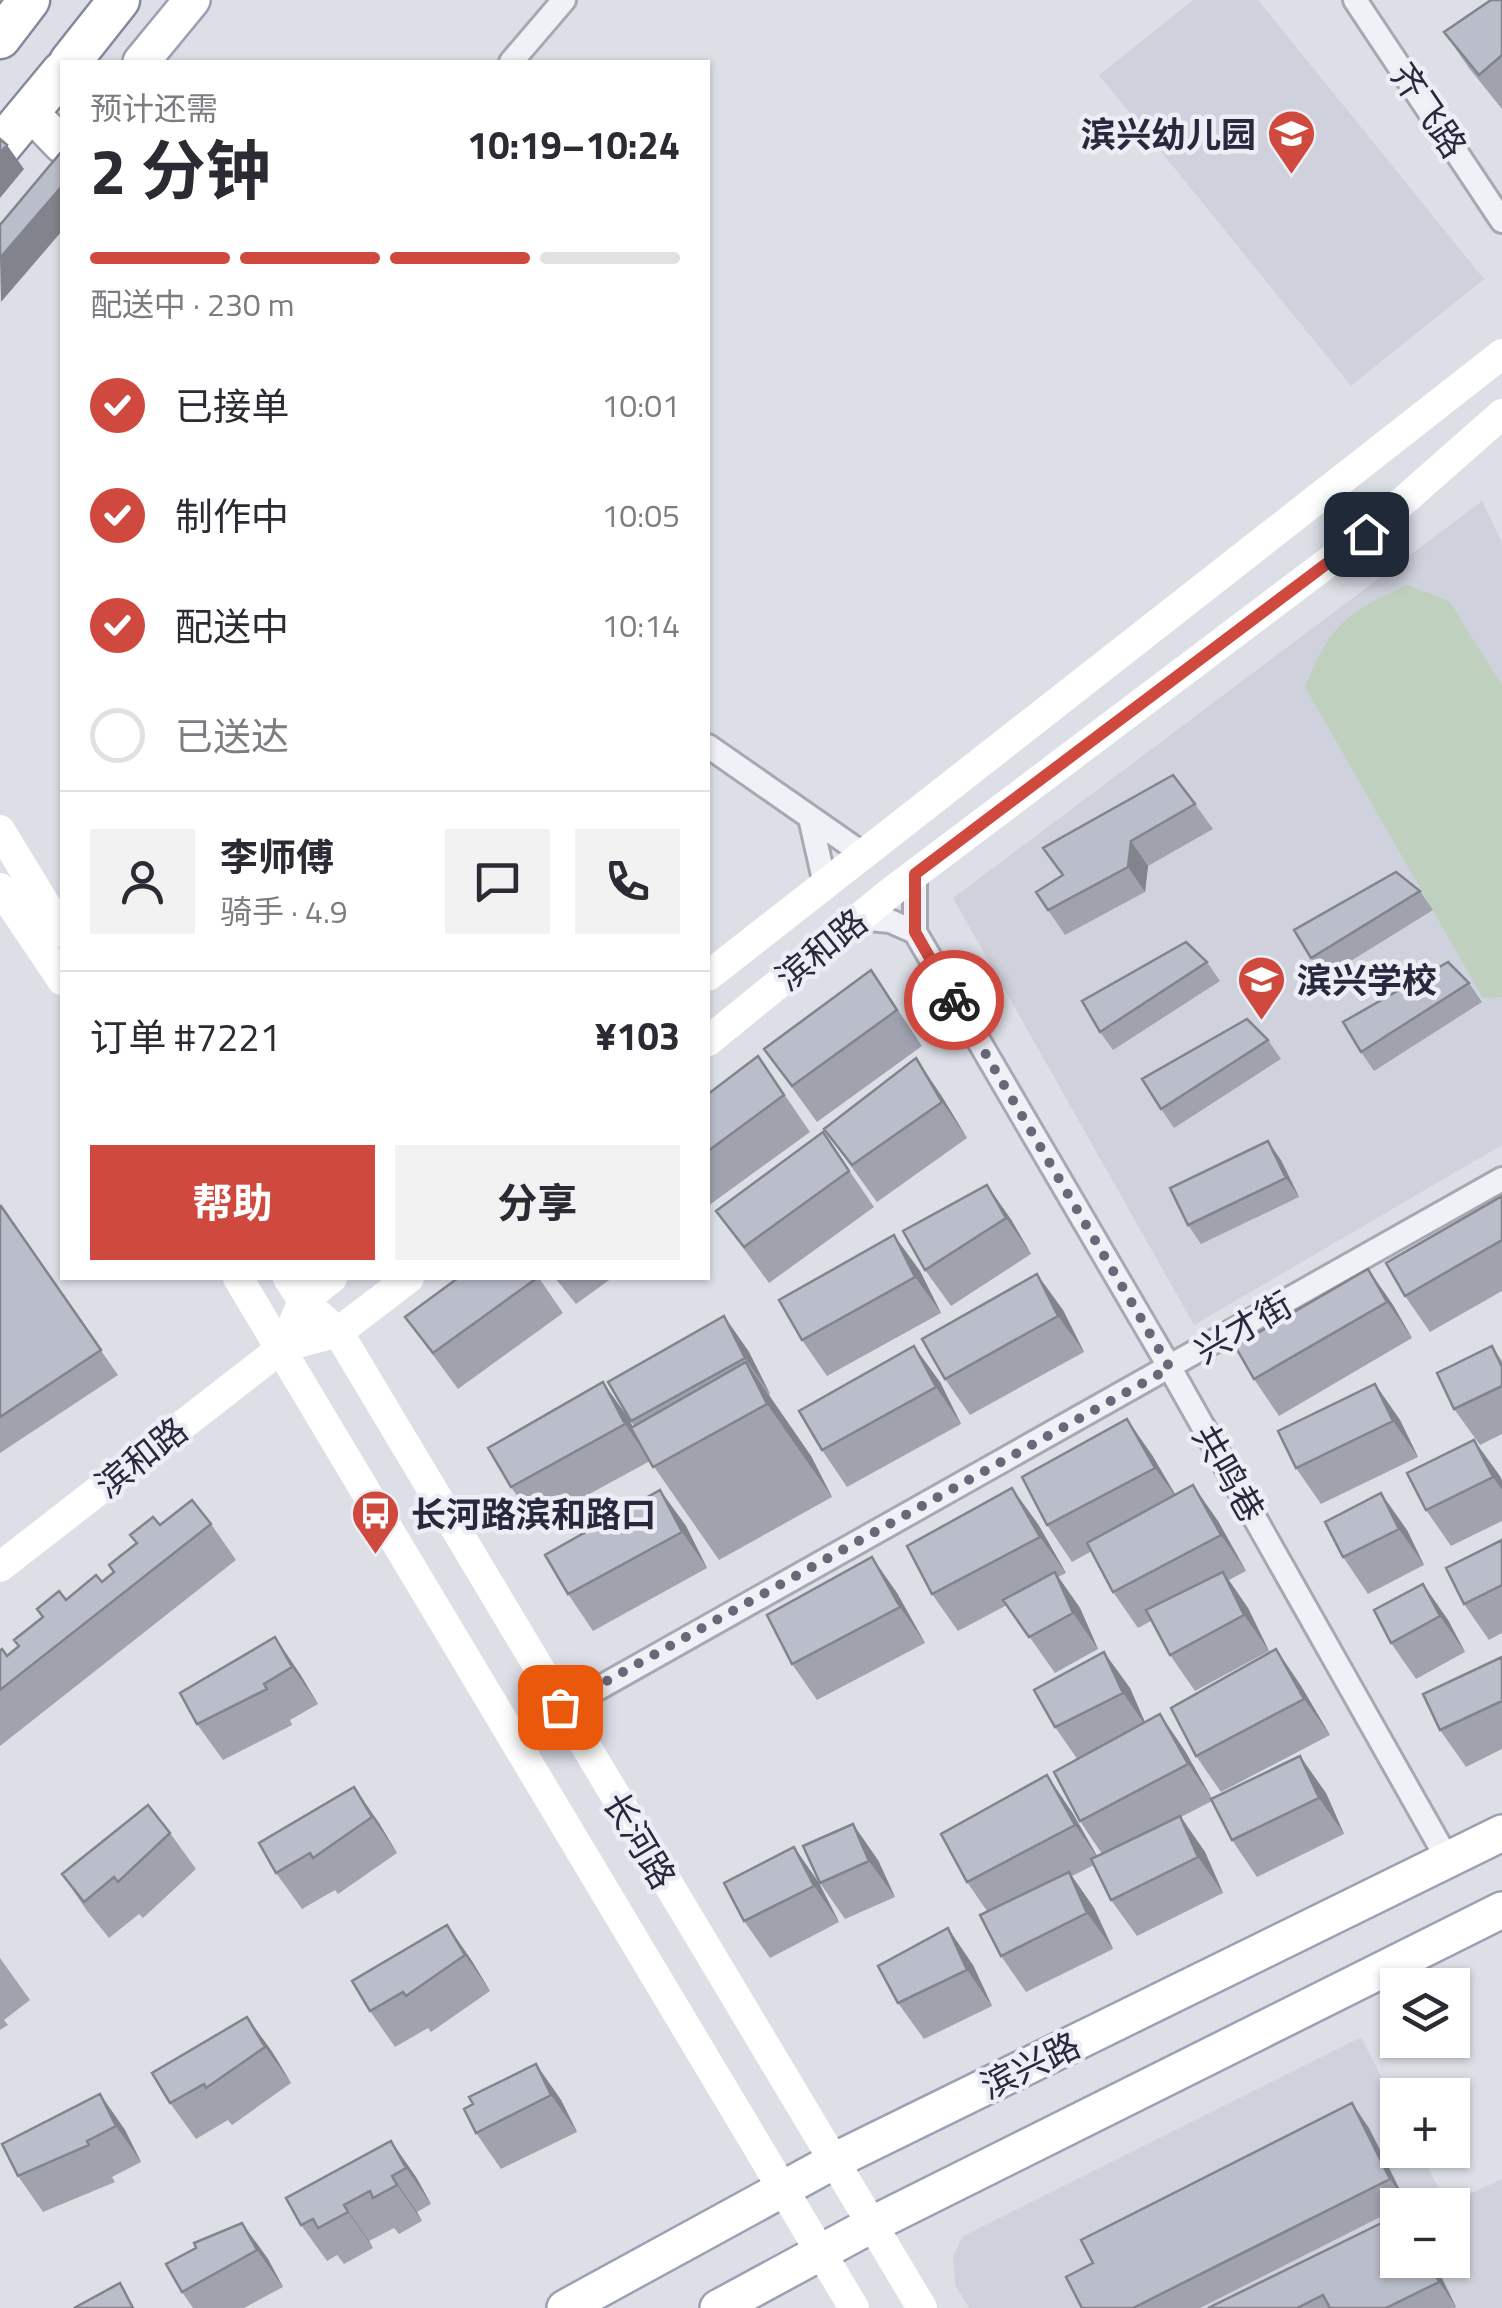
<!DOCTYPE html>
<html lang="zh">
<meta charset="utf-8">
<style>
body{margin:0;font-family:"Titillium Web","Noto Sans SC",sans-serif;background:#f2f2f3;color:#2b2b33;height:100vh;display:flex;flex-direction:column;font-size:38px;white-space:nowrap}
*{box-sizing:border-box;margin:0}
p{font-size:32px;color:#7c7c81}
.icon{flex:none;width:55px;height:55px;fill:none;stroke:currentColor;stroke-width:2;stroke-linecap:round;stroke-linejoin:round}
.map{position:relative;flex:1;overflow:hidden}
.drawer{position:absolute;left:60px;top:60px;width:650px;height:1220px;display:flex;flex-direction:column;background:#fff;border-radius:0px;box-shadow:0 2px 8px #0004}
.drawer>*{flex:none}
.tools{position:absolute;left:1380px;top:1968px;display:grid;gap:20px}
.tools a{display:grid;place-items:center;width:90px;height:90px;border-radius:0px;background:#fff;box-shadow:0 2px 8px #0004;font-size:50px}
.pin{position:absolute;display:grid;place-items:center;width:85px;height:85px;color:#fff;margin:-42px;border-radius:20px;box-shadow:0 5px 15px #0006}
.courier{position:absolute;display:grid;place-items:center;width:100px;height:100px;margin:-50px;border:8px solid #d0493f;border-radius:50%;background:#fff;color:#222;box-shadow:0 2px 12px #0007}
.overview em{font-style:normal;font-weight:700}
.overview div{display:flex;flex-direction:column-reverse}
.overview{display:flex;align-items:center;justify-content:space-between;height:170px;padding:0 30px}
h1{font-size:65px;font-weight:700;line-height:75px}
.bar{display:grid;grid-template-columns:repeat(4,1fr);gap:15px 10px;align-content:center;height:120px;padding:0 30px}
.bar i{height:12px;border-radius:8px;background:#e1e1e2}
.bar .active{background:#d0493f}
.bar p{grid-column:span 4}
.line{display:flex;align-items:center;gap:25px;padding:0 30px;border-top:2px solid #e1e1e2}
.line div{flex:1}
.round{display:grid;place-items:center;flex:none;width:105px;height:105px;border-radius:0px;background:#f2f2f3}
ol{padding:0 30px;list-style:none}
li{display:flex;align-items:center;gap:30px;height:110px}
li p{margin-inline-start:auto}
li .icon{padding:10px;border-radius:50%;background:#d0493f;color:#fff;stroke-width:4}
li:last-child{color:#7c7c81}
li i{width:55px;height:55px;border:5px solid #e1e1e2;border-radius:50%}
.primary-button{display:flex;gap:20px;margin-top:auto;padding:20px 30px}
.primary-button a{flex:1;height:115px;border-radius:0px;background:#d0493f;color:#fff;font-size:40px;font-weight:700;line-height:115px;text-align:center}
.primary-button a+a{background:#f2f2f3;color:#2b2b33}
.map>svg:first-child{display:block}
.built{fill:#cfd1dc;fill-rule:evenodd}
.green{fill:#bfd1be}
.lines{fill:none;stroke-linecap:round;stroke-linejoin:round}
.street-casing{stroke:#a6a9b4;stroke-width:28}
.primary-casing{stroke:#9ca0b3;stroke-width:40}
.highway-casing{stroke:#85899e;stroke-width:45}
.street{stroke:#f0f1f6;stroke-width:22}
.secondary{stroke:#fff;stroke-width:30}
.primary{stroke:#fff;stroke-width:35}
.highway{stroke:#fff;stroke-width:40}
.wall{fill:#a0a3ae}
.shaded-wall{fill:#82848d}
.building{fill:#babdca;stroke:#82848d;stroke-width:2.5}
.done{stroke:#676979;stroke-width:10;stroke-dasharray:0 18}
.route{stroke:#d0493f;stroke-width:12}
.labels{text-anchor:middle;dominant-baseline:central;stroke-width:9;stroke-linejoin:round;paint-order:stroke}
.street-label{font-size:35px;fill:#272a3e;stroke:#edeef5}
.poi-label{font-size:35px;font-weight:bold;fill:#272a3e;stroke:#edeef5;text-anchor:start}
</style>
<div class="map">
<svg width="1502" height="2308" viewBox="0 0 1502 2308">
<rect width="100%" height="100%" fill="#dddfe7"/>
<path class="built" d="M1193,0H1258L1484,279L1351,386L1099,75Z
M1482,501L1502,542V1145L1194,1325L953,898Z
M1361,2037L1397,2108L1398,2150H1419L1447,2204L1502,2179V2308H969L955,2285L953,2257L963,2236ZM1398,2205H1452V2260H1398Z"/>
<path class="green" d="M1407,585L1449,601L1502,685V997L1483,998L1305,687C1330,624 1346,613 1407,585Z"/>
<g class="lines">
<defs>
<path id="street" d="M1355,0L1502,221
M511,62L564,0
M708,746L863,854
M811,822L825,884
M915,875V932L1170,1368L1448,1860
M859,918L890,921L915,932
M512,1737L1502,1179"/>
<path id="primary" d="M141,62L192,0
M30,112L62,145
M565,2308L834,2161L1502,1833
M718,2308L873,2224L1502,1910"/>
<path id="highway" d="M0,38L29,0
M70,62L119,0
M0,147L62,72"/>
</defs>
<use href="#street" class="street-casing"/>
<use href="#primary" class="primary-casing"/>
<use href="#highway" class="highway-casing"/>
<use href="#street" class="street"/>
<path class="secondary" d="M0,830L62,932
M0,888L62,980
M708,976L1502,354
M708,1041L891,892L1367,533L1502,414
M238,1278L854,2308
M288,1278L303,1301L338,1332L922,2308
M283,1347L303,1301L332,1278
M0,1567L283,1347L338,1332L409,1278"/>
<use href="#primary" class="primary"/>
<use href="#highway" class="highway"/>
</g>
<path class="wall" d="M1502,0V109L1469,68L1444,32Z
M1195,804L1213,829L1148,866L1145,892L1065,935L1048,910L1062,875Z
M1420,891L1433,910L1325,977L1311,958Z
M1207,962L1220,981L1113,1050L1100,1032Z
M1469,983L1482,1002L1374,1071L1361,1052Z
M896,1007L922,1046L817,1122L764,1049Z
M1268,1040L1281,1059L1174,1128L1161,1109Z
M758,1056L810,1132L708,1206V1094Z
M941,1095L967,1138L877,1202L824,1129Z
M823,1132L874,1207L769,1283L716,1211Z
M1281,1160L1299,1197L1201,1244L1188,1225Z
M987,1185L1012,1221L1031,1254L951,1306L925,1270Z
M1502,1196V1291L1430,1332L1405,1296Z
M0,1207L18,1231L118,1375L0,1453Z
M1368,1269L1393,1305L1412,1338L1279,1416L1254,1379Z
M920,1271L941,1313L827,1376L802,1340Z
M458,1278H539L563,1313L458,1389L405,1317Z
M555,1278H612L576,1304Z
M1063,1310L1084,1352L970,1415L945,1379Z
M724,1316L749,1352L770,1394L769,1395L811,1456L832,1497L719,1560L650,1461L536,1523L511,1487L629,1419L633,1427L634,1426L608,1382Z
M1492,1346L1502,1361V1434L1480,1445L1454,1409Z
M940,1382L961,1424L847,1487L822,1450Z
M1375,1384L1400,1420L1418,1457L1321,1504L1296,1468Z
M1152,1455L1175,1495L1218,1521L1246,1571L1229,1580L1248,1608L1269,1651L1195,1691L1170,1655L1151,1621L1138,1628L1113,1592L1092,1551L1072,1562L1047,1525Z
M1407,1473L1500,1476L1502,1481V1521L1451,1546L1426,1510Z
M660,1490L686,1526L707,1568L593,1631L568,1594Z
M1325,1522L1407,1530L1424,1565L1368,1594L1343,1557Z
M211,1524L236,1560L0,1746V1651L7,1656L19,1646L66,1600L102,1582L114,1572L160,1525Z
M1038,1524L1066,1573L1058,1577L1080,1608L1098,1649L1055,1673L1007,1605L958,1631L932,1594Z
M1502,1540V1633L1489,1640L1464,1604Z
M1423,1584L1448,1620L1465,1652L1416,1679L1391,1643Z
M897,1593L925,1643L817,1700L792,1664Z
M275,1637L300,1674L318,1704L290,1720L292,1725L223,1760L197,1724Z
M1276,1649L1301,1686L1330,1735L1221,1792L1196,1756Z
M1502,1657V1749L1466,1767L1440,1730Z
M1130,1688L1145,1723L1160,1714L1185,1751L1212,1799L1326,1793L1344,1834L1257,1877L1232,1840L1212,1801L1181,1817L1205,1852L1223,1893L1137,1936L1111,1900L1094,1865L1072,1876L1094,1908L1113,1949L1026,1992L1001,1956L987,1911L967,1882L1072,1812L1097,1856L1102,1854L1080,1821L1078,1760L1055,1727Z
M354,1787L379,1823L397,1853L338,1894L335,1890L302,1909L276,1873Z
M170,1833L196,1869L143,1918L139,1914L109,1938L87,1911L62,1874Z
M803,1846L878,1860L895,1897L845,1919L820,1883Z
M794,1847L819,1883L839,1922L770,1958L744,1921Z
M447,1925L472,1961L490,1991L431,2032L428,2028L395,2047L370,2011Z
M0,1958L30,2000L4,2020L8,2025L0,2030Z
M973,1965L992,2006L924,2039L898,2003Z
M247,2017L273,2053L291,2083L232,2125L228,2120L196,2139L170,2103Z
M536,2064L561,2100L577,2132L501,2169L476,2133L473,2104Z
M100,2094L125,2130L141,2162L112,2177L115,2182L43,2212L18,2176Z
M1369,2128L1407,2204L1398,2205V2208L1200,2308H1082Z
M391,2141L416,2177L431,2204L417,2212L422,2221L399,2234L394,2228L369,2241L373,2248L344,2264L337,2255L327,2261L301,2225Z
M242,2223L268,2259L283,2287L244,2308H193L182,2292Z
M1433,2260L1456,2307L1454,2308H1208Z"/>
<path class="shaded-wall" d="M7,145L24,169L0,198V153Z
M62,186V231L1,302L0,258Z
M1131,841L1148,866L1145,892L1128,867Z
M916,1058L941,1095L967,1138L942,1102Z
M1268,1141L1281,1160L1299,1197L1286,1178Z
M987,1185L1012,1221L1031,1254L1006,1218Z
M894,1235L920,1271L941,1313L915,1277Z
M1368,1269L1393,1305L1412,1338L1387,1302Z
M1037,1274L1063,1310L1084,1352L1058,1316Z
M724,1316L749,1352L770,1394L745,1358Z
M914,1346L940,1382L961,1424L936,1387Z
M746,1362L811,1456L832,1497L767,1404Z
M603,1382L629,1419L650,1461L625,1424Z
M1375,1384L1400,1420L1418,1457L1393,1421Z
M1127,1419L1152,1455L1181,1504L1155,1468Z
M1474,1440L1500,1476L1502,1481V1490L1493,1477Z
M1193,1485L1218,1521L1246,1571L1221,1535Z
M1012,1488L1038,1524L1066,1573L1040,1537Z
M660,1490L686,1526L707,1568L682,1532Z
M1381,1493L1407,1530L1424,1565L1399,1529Z
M872,1557L897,1593L925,1643L900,1607Z
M1055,1572L1080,1608L1098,1649L1073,1613Z
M1223,1572L1248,1608L1269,1651L1244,1615Z
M1423,1584L1448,1620L1465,1652L1440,1616Z
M275,1637L300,1674L318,1704L292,1667Z
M1276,1649L1301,1686L1330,1735L1304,1699Z
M1104,1652L1130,1688L1148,1729L1123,1693Z
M1160,1714L1185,1751L1213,1800L1188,1764Z
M1300,1756L1326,1793L1344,1834L1319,1798Z
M1047,1775L1072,1812L1100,1861L1075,1825Z
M354,1787L379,1823L397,1853L372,1817Z
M1180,1816L1205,1852L1223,1893L1198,1857Z
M853,1824L878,1860L895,1897L869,1861Z
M794,1847L819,1883L839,1922L814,1886Z
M1069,1872L1094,1908L1113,1949L1087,1913Z
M447,1925L472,1961L490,1991L465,1955Z
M948,1928L973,1965L992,2006L967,1970Z
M247,2017L273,2053L291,2083L265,2047Z
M536,2064L561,2100L577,2132L551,2095Z
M100,2094L125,2130L141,2162L116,2126Z
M1352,2103L1369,2128L1407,2204L1390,2179Z
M391,2141L416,2177L431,2204L406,2168Z
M392,2176L417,2212L422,2221L397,2185Z
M344,2205L369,2241L373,2248L348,2212Z
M242,2223L268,2259L283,2287L257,2250Z
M1428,2260H1433L1456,2307L1439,2282Z"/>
<path class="building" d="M1491,0H1502V55L1479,75L1444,32Z
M0,139L7,145L0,153Z
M62,151V186L0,258V225Z
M1173,775L1195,804L1131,841L1128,867L1048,910L1036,892L1063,875L1043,848Z
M1396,872L1420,891L1311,958L1294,930Z
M1186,942L1207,962L1100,1032L1082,1001Z
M1448,962L1469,983L1361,1052L1343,1022Z
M871,970L897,1010L792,1086L764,1049Z
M1247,1019L1268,1040L1161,1109L1142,1079Z
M758,1056L784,1095L708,1151V1094Z
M916,1058L942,1102L852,1165L824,1129Z
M823,1132L849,1171L744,1247L716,1211Z
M1268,1141L1286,1178L1188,1225L1170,1188Z
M987,1185L1006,1218L925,1270L903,1231Z
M1502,1196V1240L1405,1296L1386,1263Z
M1,1206L101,1350L0,1417V1207Z
M894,1235L915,1277L802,1340L779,1300Z
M1368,1269L1387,1302L1254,1379L1235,1346Z
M1037,1274L1058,1316L945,1379L922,1339Z
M458,1278H537L433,1353L405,1317Z
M724,1316L745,1358L631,1421L608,1382Z
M914,1346L936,1387L822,1450L799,1411Z
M1492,1346L1502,1367V1386L1454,1409L1437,1373Z
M746,1362L767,1404L653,1467L631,1428Z
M603,1382L625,1424L511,1487L488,1448Z
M1375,1384L1393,1421L1296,1468L1278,1431Z
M1127,1419L1155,1468L1047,1525L1022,1477Z
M1474,1440L1493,1477L1426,1510L1407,1473Z
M1193,1485L1221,1535L1113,1592L1087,1543Z
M1012,1488L1040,1537L932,1594L907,1546Z
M660,1490L682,1532L568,1594L545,1555Z
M1381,1493L1399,1529L1343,1557L1325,1522Z
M192,1500L211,1524L0,1690V1651L2,1649L7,1656L19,1646L14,1640L43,1617L37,1609L59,1591L66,1600L96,1575L102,1582L114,1572L109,1565L137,1543L130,1535L153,1517L160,1525Z
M1502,1540V1585L1464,1604L1446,1568Z
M872,1557L900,1607L792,1664L767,1615Z
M1055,1572L1073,1613L1029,1637L1003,1600Z
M1223,1572L1244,1615L1170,1655L1146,1610Z
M1423,1584L1440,1616L1391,1643L1374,1610Z
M275,1637L292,1667L264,1684L267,1689L197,1724L180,1693Z
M1276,1649L1304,1699L1196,1756L1171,1708Z
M1104,1652L1123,1693L1055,1727L1034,1690Z
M1502,1657V1701L1440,1730L1423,1694Z
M1160,1714L1188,1764L1080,1821L1054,1772Z
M1300,1756L1319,1798L1232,1840L1211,1799Z
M1047,1775L1075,1825L967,1882L941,1834Z
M354,1787L372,1817L313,1858L310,1853L276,1873L259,1843Z
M148,1805L170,1833L118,1882L114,1877L84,1902L62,1874Z
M1180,1816L1198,1857L1111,1900L1091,1859Z
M853,1824L869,1861L820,1883L803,1846Z
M794,1847L814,1886L744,1921L724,1883Z
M1069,1872L1087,1913L1001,1956L980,1915Z
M447,1925L465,1955L406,1996L403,1992L370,2011L352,1981Z
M948,1928L967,1970L898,2003L878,1966Z
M247,2017L265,2047L206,2088L204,2084L170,2103L152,2073Z
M536,2064L551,2095L476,2133L464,2109L473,2104L469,2097Z
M100,2094L116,2126L87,2141L89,2145L18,2176L2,2144Z
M1352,2103L1390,2179L1133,2308H1082L1066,2277L1093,2263L1081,2240Z
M391,2141L406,2168L392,2176L397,2185L373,2198L370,2191L344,2205L348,2212L318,2228L313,2219L301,2225L286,2198Z
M1398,2215V2260H1428L1439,2282L1386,2308H1330L1323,2295L1297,2308H1208Z
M242,2223L257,2250L182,2292L166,2264L196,2248L194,2243Z
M120,2283L133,2308H74Z"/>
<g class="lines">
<path class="done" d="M560,1707L1170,1368L954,1000"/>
<path class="route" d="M954,1000L915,932V874L1366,534"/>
</g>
<defs>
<symbol id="school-pin" viewBox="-11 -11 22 30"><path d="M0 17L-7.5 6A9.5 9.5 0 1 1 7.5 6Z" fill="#d0493f" stroke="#edeef5"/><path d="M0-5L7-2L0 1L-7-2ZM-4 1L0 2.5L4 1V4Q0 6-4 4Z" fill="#fff"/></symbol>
<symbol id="bus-pin" viewBox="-11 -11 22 30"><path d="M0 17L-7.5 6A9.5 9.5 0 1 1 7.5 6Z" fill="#d0493f" stroke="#edeef5"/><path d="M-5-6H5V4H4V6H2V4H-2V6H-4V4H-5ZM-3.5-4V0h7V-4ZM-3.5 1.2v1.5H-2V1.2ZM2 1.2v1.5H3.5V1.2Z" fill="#fff"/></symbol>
</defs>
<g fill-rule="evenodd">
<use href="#school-pin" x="1264" y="106" width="55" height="75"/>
<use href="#school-pin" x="1234" y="952" width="55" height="75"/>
<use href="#bus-pin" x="348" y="1486" width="55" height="75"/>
</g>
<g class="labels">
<g class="street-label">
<text transform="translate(1429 110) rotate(56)">齐飞路</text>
<text transform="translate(821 949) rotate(-39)">滨和路</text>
<text transform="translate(1243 1327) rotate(-30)">兴才街</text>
<text transform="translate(141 1457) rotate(-38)">滨和路</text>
<text transform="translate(1229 1473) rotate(60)">共鸣巷</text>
<text transform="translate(640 1840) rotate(59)">长河路</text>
<text transform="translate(1030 2065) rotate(-26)">滨兴路</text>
</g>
<g class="poi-label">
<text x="1256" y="134" text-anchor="end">滨兴幼儿园</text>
<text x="1297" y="980">滨兴学校</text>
<text x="411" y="1514">长河路滨和路口</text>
</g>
</g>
</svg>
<div class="tools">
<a><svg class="icon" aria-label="layers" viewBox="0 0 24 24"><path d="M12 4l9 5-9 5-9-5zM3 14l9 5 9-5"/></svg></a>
<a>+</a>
<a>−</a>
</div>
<div class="pin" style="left:560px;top:1707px;background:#ea580c"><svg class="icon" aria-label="bag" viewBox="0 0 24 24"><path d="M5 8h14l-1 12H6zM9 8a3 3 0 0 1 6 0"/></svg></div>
<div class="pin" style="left:1366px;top:534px;background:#1f2937"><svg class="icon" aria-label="home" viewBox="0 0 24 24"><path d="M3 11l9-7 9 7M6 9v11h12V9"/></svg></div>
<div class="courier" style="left:954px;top:1000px"><svg class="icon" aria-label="bike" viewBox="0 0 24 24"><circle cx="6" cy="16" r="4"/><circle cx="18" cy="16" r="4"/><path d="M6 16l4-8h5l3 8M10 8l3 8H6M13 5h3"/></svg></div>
<section class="drawer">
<div class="overview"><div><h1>2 分钟</h1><p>预计还需</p></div><em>10:19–10:24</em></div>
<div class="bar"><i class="active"></i><i class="active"></i><i class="active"></i><i></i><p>配送中 · 230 m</p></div>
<ol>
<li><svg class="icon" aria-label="check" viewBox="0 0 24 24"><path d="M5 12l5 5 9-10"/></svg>已接单<p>10:01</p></li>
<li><svg class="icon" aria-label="check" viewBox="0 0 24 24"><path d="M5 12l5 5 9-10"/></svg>制作中<p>10:05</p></li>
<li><svg class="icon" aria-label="check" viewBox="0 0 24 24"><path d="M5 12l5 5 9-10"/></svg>配送中<p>10:14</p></li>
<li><i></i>已送达</li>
</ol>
<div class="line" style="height:180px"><a class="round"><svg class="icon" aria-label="person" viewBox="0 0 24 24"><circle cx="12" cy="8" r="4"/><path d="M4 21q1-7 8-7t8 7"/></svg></a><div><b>李师傅</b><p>骑手 · 4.9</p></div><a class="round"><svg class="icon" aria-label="chat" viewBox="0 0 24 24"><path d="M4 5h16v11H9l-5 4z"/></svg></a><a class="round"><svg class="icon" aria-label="phone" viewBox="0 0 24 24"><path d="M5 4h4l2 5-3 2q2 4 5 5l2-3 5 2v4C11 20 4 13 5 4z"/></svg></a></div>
<div class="line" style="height:130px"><div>订单 #7221</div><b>¥103</b></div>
<div class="primary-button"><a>帮助</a><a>分享</a></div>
</section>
</div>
